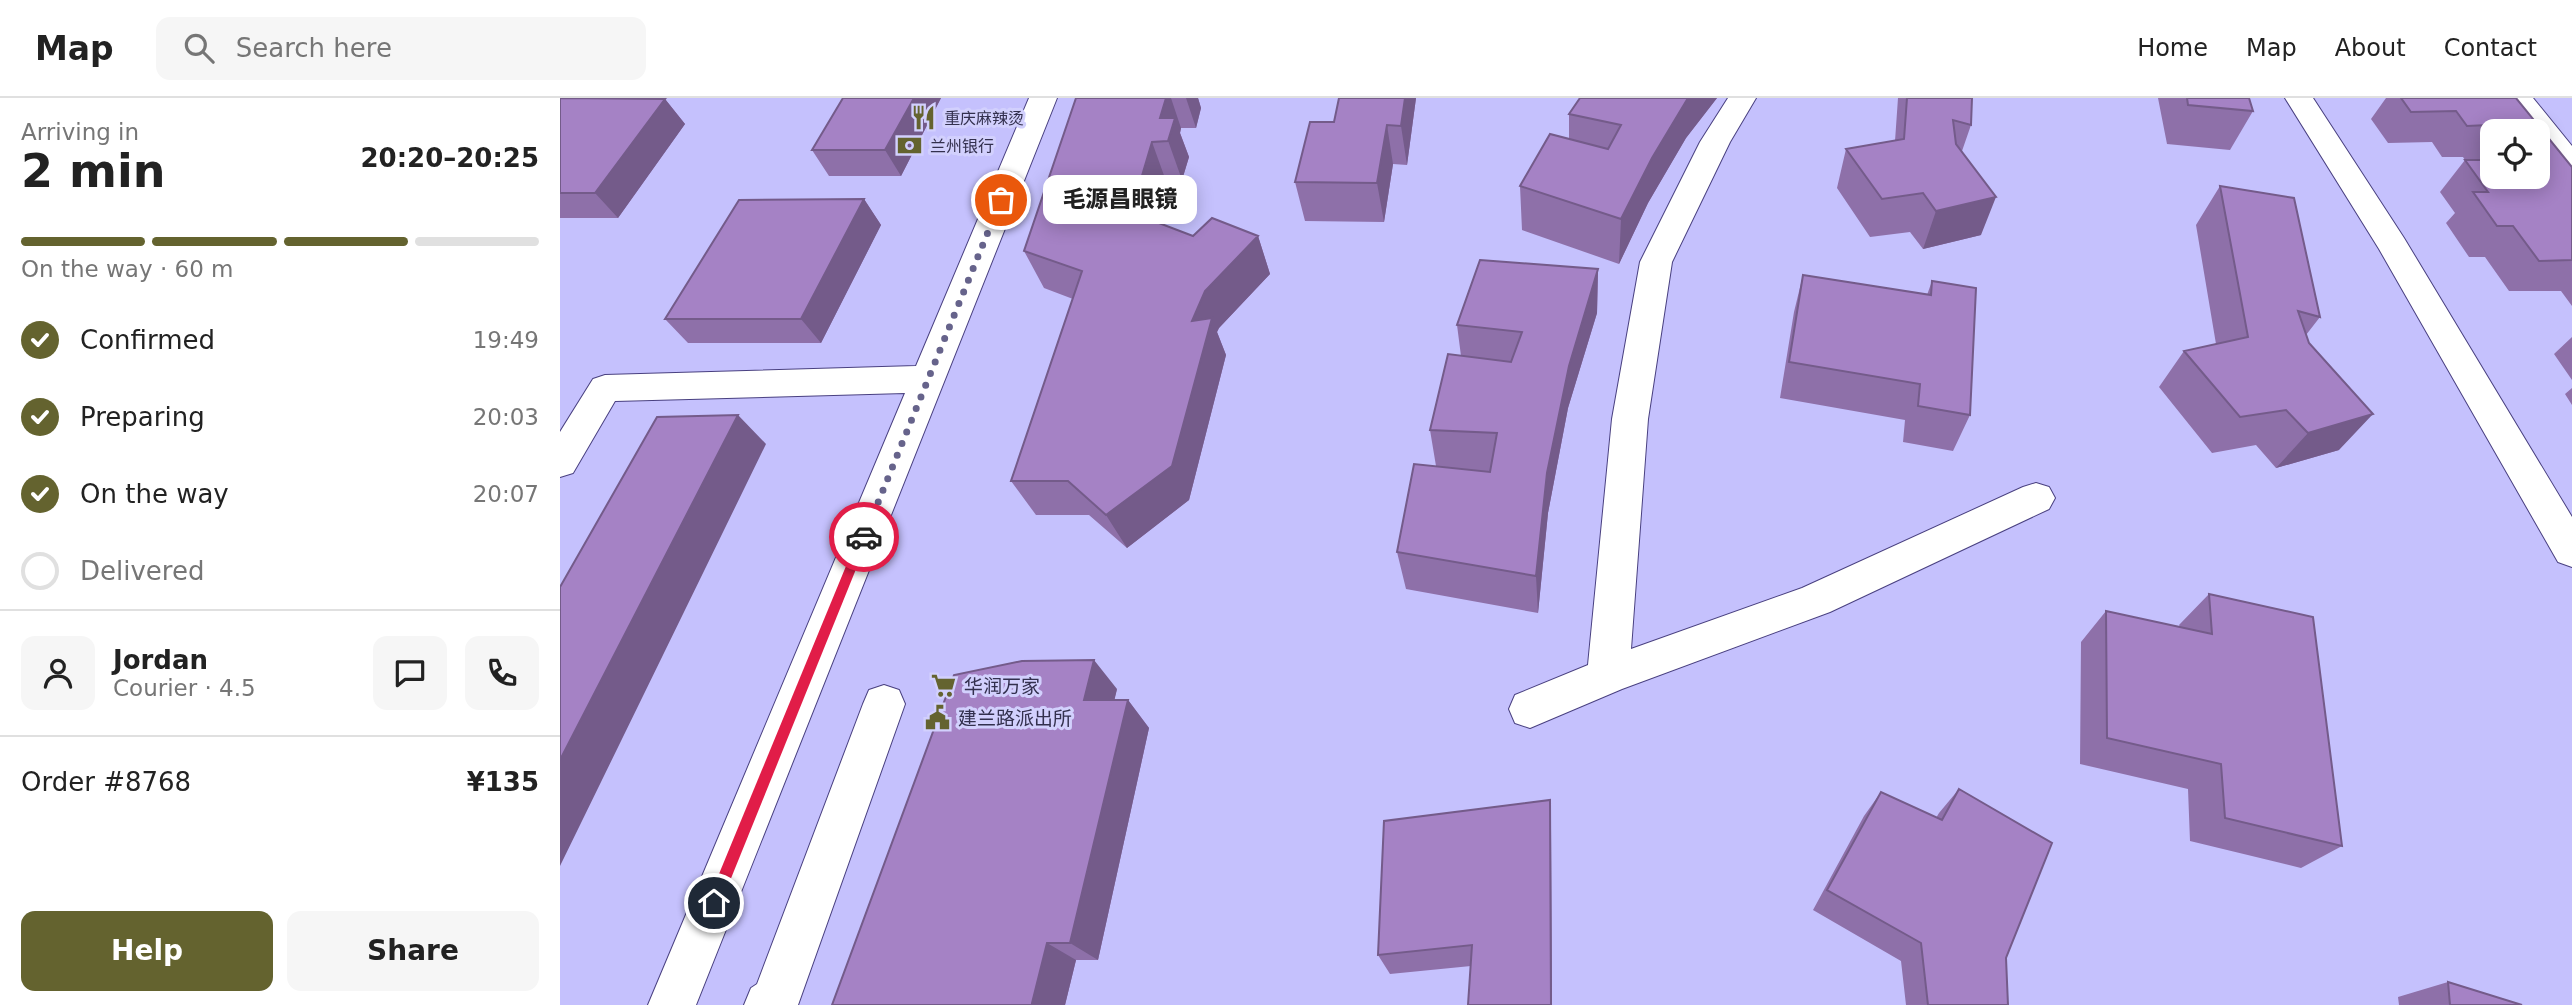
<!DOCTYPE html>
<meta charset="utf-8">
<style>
body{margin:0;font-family:"DejaVu Sans","Noto Sans SC",sans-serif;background:#f6f6f6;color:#222;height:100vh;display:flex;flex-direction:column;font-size:26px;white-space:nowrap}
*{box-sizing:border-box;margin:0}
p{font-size:23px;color:#767676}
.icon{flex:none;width:38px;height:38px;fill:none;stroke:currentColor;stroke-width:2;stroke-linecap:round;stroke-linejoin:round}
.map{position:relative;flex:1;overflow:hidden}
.sheet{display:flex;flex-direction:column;background:#fff;width:560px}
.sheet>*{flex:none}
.tools{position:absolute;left:1920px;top:21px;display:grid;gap:14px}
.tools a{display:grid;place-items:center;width:70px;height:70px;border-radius:14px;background:#fff;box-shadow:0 4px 18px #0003;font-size:35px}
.pin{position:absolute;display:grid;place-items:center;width:60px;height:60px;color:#fff;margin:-30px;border:4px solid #fff;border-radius:50%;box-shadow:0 2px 7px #0007}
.courier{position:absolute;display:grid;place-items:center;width:70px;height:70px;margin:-35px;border:5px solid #e11d48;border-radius:50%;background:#fff;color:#222;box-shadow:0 2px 9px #0007}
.bubble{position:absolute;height:49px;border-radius:14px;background:#fff;box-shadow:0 4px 18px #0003;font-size:23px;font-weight:800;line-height:49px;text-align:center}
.summary em{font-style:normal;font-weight:800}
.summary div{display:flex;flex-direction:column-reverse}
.summary{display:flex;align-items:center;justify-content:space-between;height:119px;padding:0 21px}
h1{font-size:46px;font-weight:800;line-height:52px}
.bar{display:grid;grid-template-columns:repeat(4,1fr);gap:10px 7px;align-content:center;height:84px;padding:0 21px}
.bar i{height:9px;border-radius:5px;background:#e0e0e0}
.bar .on{background:#64632f}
.bar p{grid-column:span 4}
.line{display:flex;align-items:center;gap:18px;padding:0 21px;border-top:2px solid #e0e0e0}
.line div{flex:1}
.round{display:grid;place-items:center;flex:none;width:74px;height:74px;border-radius:14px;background:#f6f6f6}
ol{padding:0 21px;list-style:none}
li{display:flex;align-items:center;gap:21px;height:77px}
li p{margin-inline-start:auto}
li .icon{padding:7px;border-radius:50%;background:#64632f;color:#fff;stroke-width:4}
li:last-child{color:#767676}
li i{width:38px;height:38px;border:4px solid #e0e0e0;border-radius:50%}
.cta{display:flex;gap:14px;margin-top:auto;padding:14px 21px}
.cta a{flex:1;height:80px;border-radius:14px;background:#64632f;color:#fff;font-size:28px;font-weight:800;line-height:80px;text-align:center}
.cta a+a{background:#f6f6f6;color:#222}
header{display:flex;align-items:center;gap:42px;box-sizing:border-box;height:98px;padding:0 35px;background:#fff;border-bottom:2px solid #e0e0e0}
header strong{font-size:33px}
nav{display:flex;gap:38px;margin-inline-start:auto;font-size:24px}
.search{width:490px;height:63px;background:#f6f6f6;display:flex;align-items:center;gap:18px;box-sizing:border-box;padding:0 24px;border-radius:14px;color:#767676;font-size:26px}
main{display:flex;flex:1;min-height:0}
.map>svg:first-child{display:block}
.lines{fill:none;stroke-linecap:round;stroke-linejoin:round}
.minor-casing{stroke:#494080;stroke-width:2}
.minor{fill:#fff;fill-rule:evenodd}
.wall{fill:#8e70a9;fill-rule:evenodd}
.shaded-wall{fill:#745b8a}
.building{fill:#a582c5;stroke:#745b8a;stroke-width:2}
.route{fill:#e11d48}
.done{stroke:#66638b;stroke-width:7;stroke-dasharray:0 12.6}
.labels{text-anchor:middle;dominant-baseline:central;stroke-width:6;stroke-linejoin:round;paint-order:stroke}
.far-poi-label{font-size:16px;fill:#33304e;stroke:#d2d0fd;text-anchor:start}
.poi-label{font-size:19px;fill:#33304e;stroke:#d2d0fd;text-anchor:start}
</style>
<header>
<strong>Map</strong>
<div class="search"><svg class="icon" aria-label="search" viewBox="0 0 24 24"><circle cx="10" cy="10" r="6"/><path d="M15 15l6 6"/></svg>Search here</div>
<nav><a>Home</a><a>Map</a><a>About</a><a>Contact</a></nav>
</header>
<main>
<section class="sheet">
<div class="summary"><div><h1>2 min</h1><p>Arriving in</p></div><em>20:20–20:25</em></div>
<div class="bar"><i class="on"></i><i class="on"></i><i class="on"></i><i></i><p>On the way · 60 m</p></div>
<ol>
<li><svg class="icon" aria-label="check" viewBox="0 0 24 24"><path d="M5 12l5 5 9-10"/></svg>Confirmed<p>19:49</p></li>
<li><svg class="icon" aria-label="check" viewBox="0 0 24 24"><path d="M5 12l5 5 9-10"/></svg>Preparing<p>20:03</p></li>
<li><svg class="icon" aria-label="check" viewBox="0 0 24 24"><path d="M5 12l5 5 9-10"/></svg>On the way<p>20:07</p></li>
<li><i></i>Delivered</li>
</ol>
<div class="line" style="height:126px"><a class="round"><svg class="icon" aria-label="person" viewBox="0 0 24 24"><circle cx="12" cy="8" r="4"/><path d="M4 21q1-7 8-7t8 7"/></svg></a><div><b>Jordan</b><p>Courier · 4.5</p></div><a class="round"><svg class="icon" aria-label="chat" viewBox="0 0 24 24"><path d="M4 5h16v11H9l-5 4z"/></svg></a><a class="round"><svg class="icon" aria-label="phone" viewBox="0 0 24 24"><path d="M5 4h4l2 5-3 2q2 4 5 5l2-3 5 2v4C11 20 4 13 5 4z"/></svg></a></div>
<div class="line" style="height:91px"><div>Order #8768</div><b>¥135</b></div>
<div class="cta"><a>Help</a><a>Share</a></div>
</section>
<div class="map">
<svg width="2012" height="907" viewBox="0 0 2012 907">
<rect width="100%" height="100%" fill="#c5c1fd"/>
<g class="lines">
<defs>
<path id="minor" d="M469,0H497L136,907H88L345,295L55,303L13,375L0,379V334L33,281L45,277L356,268Z
M1168,0H1196L1170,44L1112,164L1088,321L1071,551L1242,490L1463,389L1476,385L1489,389L1495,400L1489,411L1270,514L1062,591L970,630L955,625L949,611L955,597L1028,567L1052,321L1080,164L1140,44Z
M1725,0H1753L1844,140L2012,419V469L1998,464L1819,151Z
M1944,0H1973L2012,48V77C1996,72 1978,50 1978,33H1970Z
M324,587L339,592L345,606L238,907H184L191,890L197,886L303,606L309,592Z"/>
</defs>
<use href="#minor" class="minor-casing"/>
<use href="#minor" class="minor"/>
</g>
<path class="wall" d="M0,0L105,1L125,26L58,120H0Z
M381,0L341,78H269L252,52Z
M516,0H638L641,10L636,30H621L620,35L629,59L622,82L606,83L595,124L633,138H698L710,176L659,230L657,234L666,257L629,402L567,450L529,417H476L451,383L513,201L484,190L464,153Z
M856,0L847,67L833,66L824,124L745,123L735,84L774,24Z
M1020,0H1157L1126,40L1088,105L1059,166L962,132L960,88L1009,41V16Z
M1338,0H1412L1411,27L1402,53L1421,137L1363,151L1350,134L1310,139L1277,90L1286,51L1335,43Z
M1598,0H1689L1693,13L1670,52L1607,46Z
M1826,0H1956L2012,69V208L2001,193H1949L1925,159H1909L1886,125L1895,115L1880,94L1905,62L1903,59H1882L1872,44L1828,45L1811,21ZM1932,33H1978V79H1932Z
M1660,88L1760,219L1746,237L1779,352L1716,370L1696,347L1652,355L1599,289L1624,253L1656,246L1636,127Z
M304,101L321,127L261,245H128L105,221Z
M1038,171L1037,215L1008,310L988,415L978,515L846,491L837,454L876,368L870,332L901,258L897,227Z
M1243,177L1367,197L1372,183L1410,317L1393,353L1343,344L1345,322L1220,300L1234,214Z
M2012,239V282L1994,256Z
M2012,290V307L2005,296Z
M1649,496L1782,748L1741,770L1630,743L1628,691L1520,666L1521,544L1546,513L1620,529L1619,527Z
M557,591L554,602H568L589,630L538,862H516L505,907H272Z
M1399,691L1446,860L1448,907H1346L1341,863L1253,812L1304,718L1321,694L1376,720L1379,715Z
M990,702L991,730L911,868L830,876L818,857Z
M1888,884L1962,907H1839L1838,899Z"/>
<path class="shaded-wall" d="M354,0H381L341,78L325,52Z
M606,0H611L621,30L620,35L629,59L622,82L600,20Z
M626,0H638L641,10L636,30Z
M845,0H856L847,67L841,28Z
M1128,0H1157L1126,40L1088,105L1059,166L1061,121L1092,60Z
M105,1L125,26L58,120L35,95Z
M827,27L833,66L824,124L817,85Z
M592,44L606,83L591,136L562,111Z
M1436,99L1421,137L1363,151L1376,113Z
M304,101L321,127L261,245L241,221Z
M698,138L710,176L659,230L657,234L666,257L629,402L567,450L546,417L645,193Z
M1038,171L1037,215L1008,310L988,415L978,515L976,478L987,375L1009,268Z
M1813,316L1779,352L1716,370L1748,335Z
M178,317L206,346L0,768V662Z
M534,562L557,591L548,630L524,602Z
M568,602L589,630L538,862L510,845Z
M990,702L991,730L992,907H991Z
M487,845L516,862L505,907H472V905Z"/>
<path class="building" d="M0,0L105,1L35,95H0Z
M283,0H354L325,52H252Z
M516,0H606L600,20H615L608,43L592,44L576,98L562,111L633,138L652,120L698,138L645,193L632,223L652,220L612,368L546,417L508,383H451L522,173L464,153Z
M779,0H845L841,28L827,27L817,85L735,84L750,24H774Z
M1020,0H1128L1092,60L1061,121L960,88L990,36L1048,51L1061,27L1009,16Z
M1347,0H1412L1411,27L1393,22L1396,46L1436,99L1376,113L1363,95L1322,101L1286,51L1344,41Z
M1627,0H1689L1693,13L1628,7Z
M1841,0H1956L2012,69V162L1979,163L1953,128H1937L1913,94H1928L1905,62H1932V79H1978V33H1933L1928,27L1907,28L1896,13L1851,14Z
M1660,88L1734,100L1760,219L1738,213L1749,245L1813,316L1748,335L1726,312L1680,319L1624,253L1688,239Z
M304,101L241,221H105L179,102Z
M920,162L1038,171L1009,268L987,375L976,478L837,454L854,366L930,374L937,335L870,332L888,256L951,264L962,234L897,227Z
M1243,177L1371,197L1372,183L1416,190L1410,317L1358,308L1360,286L1229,264Z
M178,317L0,662V489L97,319Z
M1649,496L1753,519L1782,748L1665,720L1661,666L1547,640L1546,513L1652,536Z
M534,562L524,602H568L510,845H487L472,905V907H272L394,577L462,563Z
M1399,691L1492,745L1446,860L1448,907H1368L1361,845L1267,792L1321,694L1382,722Z
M990,702L991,907H908L912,847L818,857L824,723Z
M1888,884L1962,907H1890Z"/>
<path class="route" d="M304,434L309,439L159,810L154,812L147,805L298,439Z"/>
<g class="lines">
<path class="done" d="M304,439L441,102"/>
</g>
<defs>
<symbol id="restaurant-bare" viewBox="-9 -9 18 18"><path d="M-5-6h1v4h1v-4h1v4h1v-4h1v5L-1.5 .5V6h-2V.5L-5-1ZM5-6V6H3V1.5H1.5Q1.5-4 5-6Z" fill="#64632f" stroke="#d2d0fd" stroke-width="2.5" paint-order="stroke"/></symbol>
<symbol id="bank-bare" viewBox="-9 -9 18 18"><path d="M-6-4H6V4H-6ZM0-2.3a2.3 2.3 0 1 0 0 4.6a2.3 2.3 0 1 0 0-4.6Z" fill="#64632f" stroke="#d2d0fd" stroke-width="2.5" paint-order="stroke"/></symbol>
<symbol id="supermarket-bare" viewBox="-9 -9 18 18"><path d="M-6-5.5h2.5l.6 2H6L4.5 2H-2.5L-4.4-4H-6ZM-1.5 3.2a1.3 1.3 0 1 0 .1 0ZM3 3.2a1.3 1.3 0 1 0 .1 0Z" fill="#64632f" stroke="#d2d0fd" stroke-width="2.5" paint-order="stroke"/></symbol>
<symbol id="civic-bare" viewBox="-9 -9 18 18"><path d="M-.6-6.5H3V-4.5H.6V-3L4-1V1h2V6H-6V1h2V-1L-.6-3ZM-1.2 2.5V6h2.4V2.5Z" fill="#64632f" stroke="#d2d0fd" stroke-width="2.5" paint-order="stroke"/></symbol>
</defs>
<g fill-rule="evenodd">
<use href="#restaurant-bare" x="346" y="2" width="35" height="35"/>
<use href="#bank-bare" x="332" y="30" width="35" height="35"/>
<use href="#supermarket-bare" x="366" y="570" width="35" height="35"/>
<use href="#civic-bare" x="360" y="602" width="35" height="35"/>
</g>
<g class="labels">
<g class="far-poi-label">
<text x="384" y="20">重庆麻辣烫</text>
<text x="370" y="48">兰州银行</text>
</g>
<g class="poi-label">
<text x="404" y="588">华润万家</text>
<text x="398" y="620">建兰路派出所</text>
</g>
</g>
</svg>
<div class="tools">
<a><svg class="icon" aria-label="locate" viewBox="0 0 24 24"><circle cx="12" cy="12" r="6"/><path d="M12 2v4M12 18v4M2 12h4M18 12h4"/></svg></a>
</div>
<div class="pin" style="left:441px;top:102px;background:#ea580c"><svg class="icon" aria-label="bag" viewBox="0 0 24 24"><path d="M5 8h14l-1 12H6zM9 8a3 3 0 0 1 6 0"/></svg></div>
<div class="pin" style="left:154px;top:805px;background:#1f2937"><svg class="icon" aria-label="home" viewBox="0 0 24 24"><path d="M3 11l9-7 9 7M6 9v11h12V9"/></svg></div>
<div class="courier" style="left:304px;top:439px"><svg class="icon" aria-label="car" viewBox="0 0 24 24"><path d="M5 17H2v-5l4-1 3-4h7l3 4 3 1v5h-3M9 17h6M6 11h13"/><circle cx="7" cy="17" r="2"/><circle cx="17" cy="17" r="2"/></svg></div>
<div class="bubble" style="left:483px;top:77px;width:154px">毛源昌眼镜</div>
</div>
</main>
